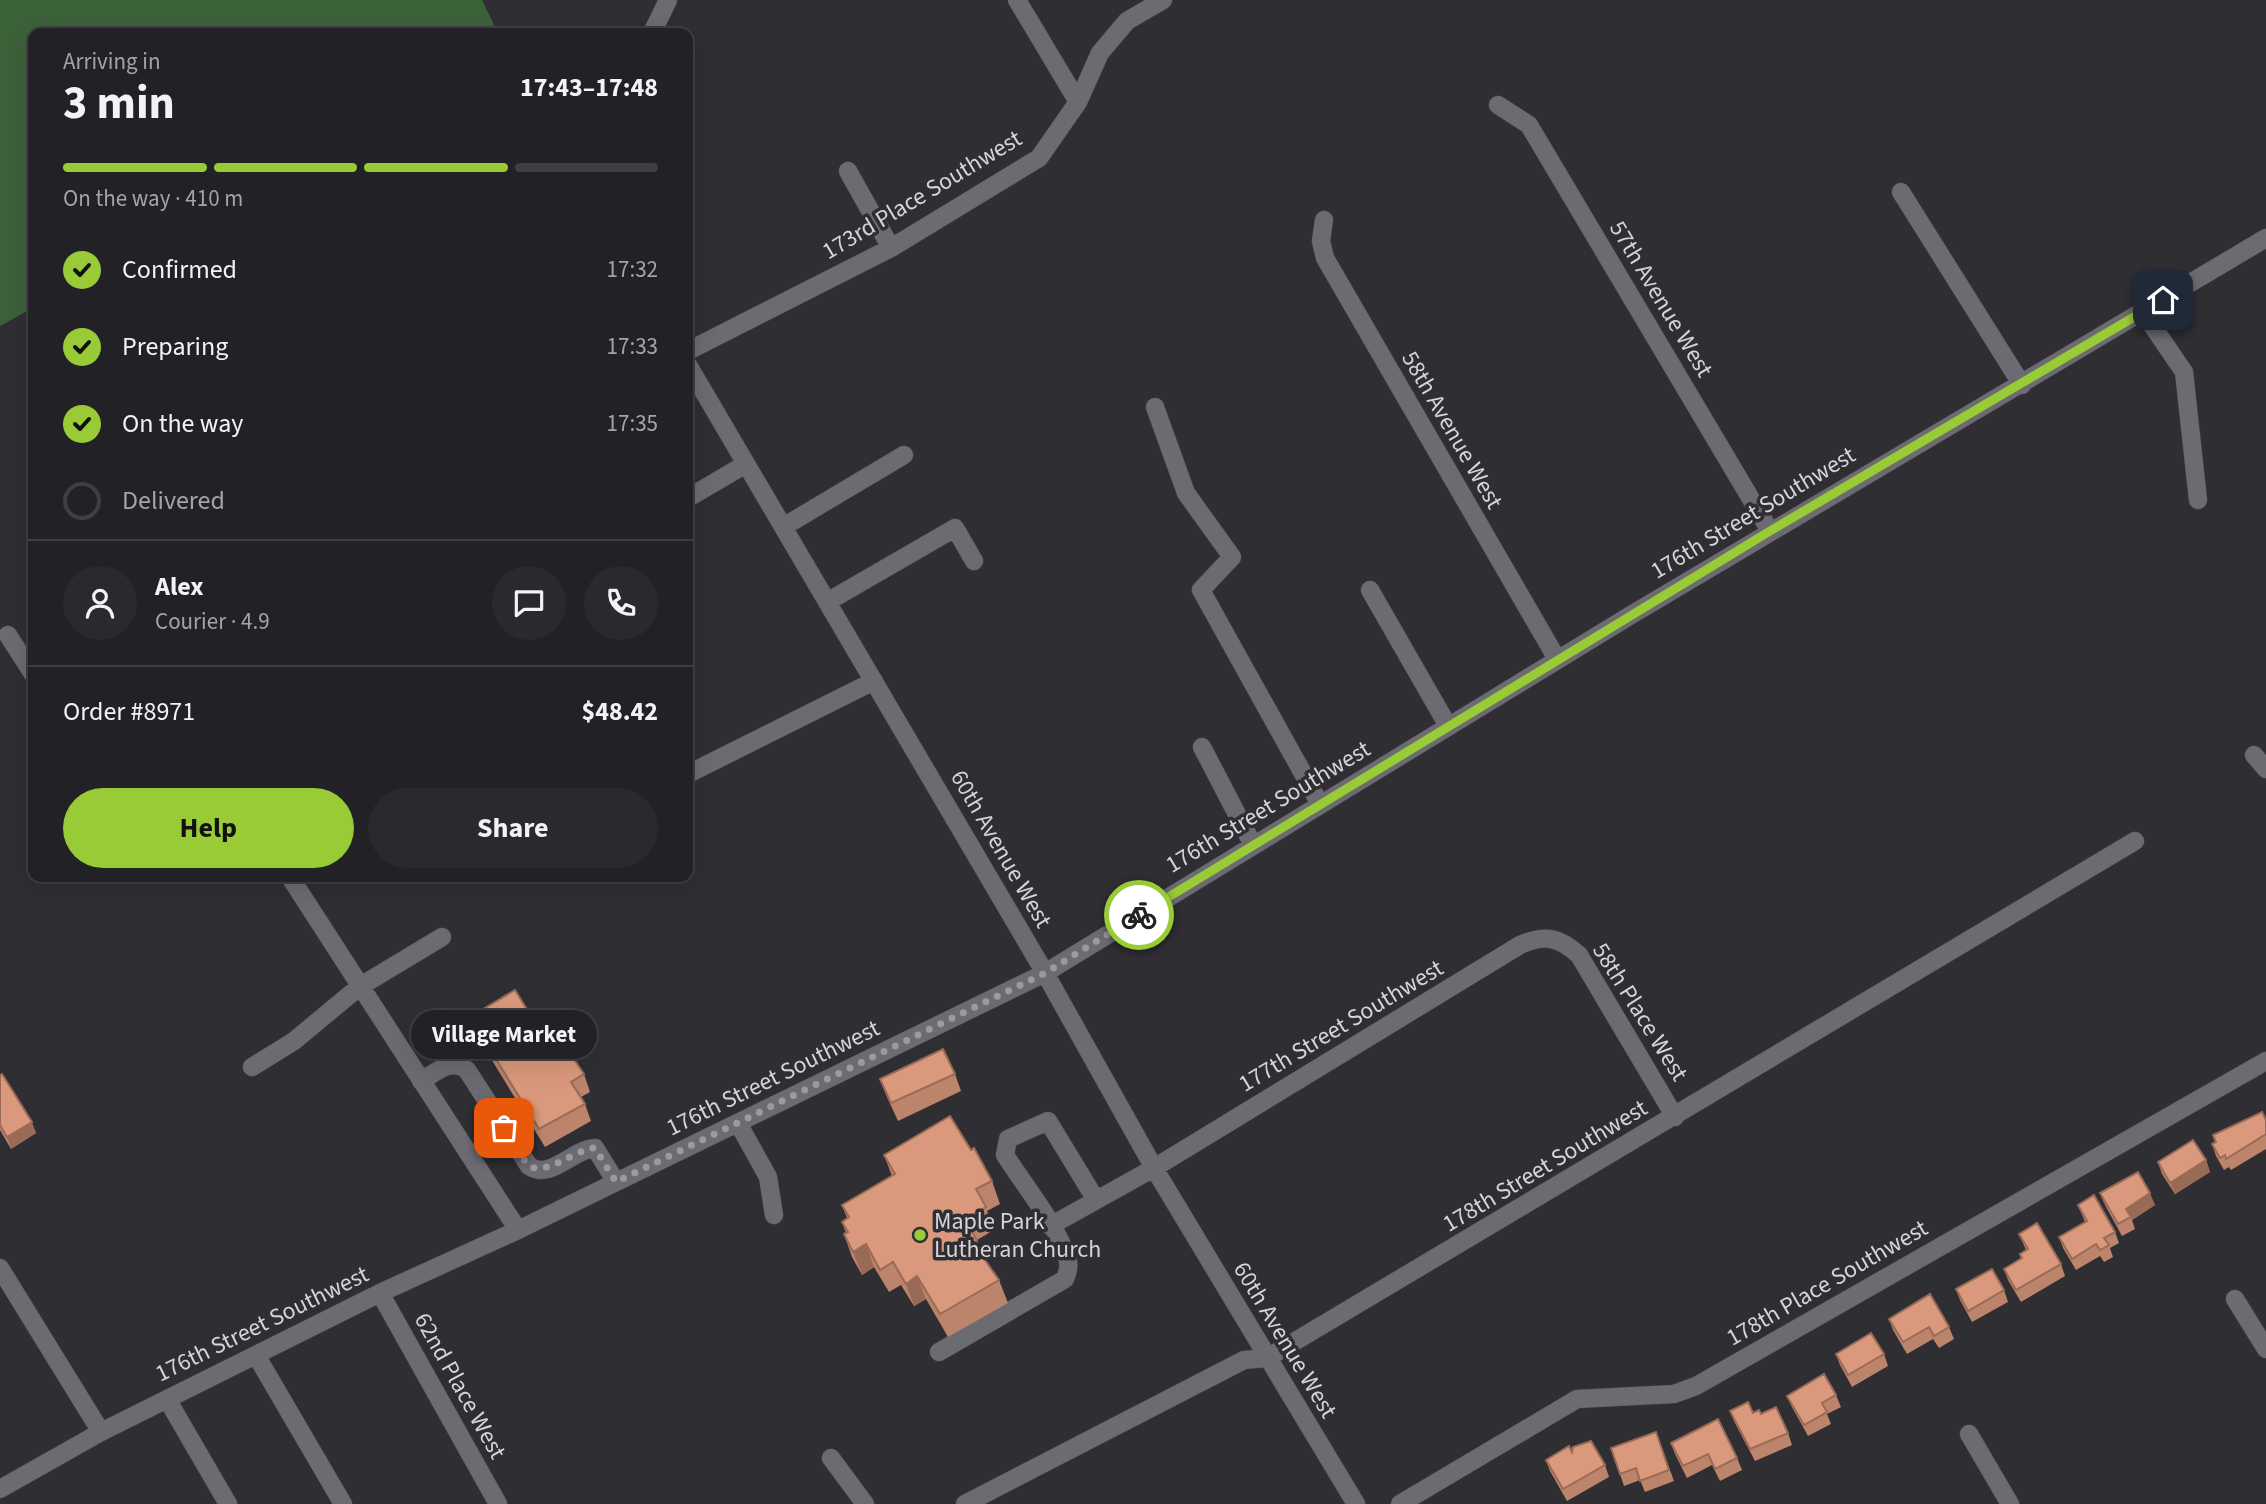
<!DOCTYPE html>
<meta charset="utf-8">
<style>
body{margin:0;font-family:"Source Sans 3",sans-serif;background:#2a2a2e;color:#f1f3f6;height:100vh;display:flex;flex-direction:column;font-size:26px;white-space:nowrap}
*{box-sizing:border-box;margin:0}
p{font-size:23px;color:#a2a4a7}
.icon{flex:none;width:38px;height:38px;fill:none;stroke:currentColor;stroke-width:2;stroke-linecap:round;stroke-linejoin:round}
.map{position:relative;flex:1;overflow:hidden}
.side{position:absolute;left:28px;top:28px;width:665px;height:854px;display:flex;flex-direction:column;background:#222226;border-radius:14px;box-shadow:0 7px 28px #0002,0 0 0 2px #3f3f43}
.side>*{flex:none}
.pin{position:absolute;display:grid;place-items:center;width:60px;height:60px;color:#fff;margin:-30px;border-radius:14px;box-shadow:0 4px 10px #0006}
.courier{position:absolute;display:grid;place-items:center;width:70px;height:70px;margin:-35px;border:5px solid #99cb36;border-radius:50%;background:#fff;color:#222;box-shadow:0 2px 9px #0007}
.bubble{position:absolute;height:49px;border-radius:24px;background:#222226;box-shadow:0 7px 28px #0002,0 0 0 2px #3f3f43;font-size:23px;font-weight:700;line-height:49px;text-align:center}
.head em{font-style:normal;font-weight:700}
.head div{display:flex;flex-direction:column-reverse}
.head{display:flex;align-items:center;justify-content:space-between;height:119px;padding:0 35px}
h1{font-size:46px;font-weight:700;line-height:52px}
.bar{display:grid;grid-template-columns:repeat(4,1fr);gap:10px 7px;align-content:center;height:84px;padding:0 35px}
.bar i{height:9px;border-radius:5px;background:#3f3f43}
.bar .current{background:#99cb36}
.bar p{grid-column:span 4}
.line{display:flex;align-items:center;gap:18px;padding:0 35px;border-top:2px solid #3f3f43}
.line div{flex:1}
.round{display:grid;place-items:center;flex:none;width:74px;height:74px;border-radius:37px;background:#2a2a2e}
ol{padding:0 35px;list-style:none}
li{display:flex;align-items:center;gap:21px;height:77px}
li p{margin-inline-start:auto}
li .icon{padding:7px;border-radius:50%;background:#99cb36;color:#111;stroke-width:4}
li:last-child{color:#a2a4a7}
li i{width:38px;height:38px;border:4px solid #3f3f43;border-radius:50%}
.button{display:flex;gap:14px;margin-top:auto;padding:14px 35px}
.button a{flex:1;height:80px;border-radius:42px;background:#99cb36;color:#111;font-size:28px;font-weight:700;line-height:80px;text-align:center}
.button a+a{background:#2a2a2e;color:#f1f3f6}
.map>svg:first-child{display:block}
.green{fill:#3c623a}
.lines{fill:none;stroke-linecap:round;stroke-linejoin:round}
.minor-casing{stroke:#4b4b50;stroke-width:19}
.minor{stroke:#6b6b71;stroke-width:18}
.wall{fill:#bb846b}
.shaded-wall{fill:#996b57}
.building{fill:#da997c;stroke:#996b57;stroke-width:2}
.done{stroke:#9b9b9e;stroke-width:7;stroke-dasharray:0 12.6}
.route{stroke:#99cb36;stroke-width:9}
.poi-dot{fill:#99cb36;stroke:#2e2e33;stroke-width:2.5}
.labels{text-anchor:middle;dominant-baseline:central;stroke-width:7;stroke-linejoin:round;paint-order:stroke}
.street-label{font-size:24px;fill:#d5d5d8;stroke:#2e2e33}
.poi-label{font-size:24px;fill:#d5d5d8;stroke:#2e2e33;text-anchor:start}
</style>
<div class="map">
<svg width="2266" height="1504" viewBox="0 0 2266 1504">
<rect width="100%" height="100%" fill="#2e2e33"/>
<path class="green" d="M0,0H482L498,33H33V308L0,326Z"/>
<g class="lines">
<defs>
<path id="minor" d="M1017,0L1078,102
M652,33L668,0
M1498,105L1529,125L1770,531
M848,171L891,248
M1901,192L2022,385
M1324,220L1321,241L1325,258L1557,659
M2143,312L2184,372L2198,500
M688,351L891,248L1039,158L1078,102L1100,53L1127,21L1163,0
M688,365L1045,973L1154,1168L1356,1504
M1155,407L1186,493L1232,557L1201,590L1320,804
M688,498L746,464
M783,527L904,455
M1370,590L1448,726
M827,602L955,528L974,561
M8,635L33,674
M1202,747L1253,845
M2254,755L2266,769
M688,774L874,681
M290,877L518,1230
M252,1067L294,1041L359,987L442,937
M421,1081C435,1073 451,1057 467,1070L529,1166C550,1181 573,1149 595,1148L616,1182
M738,1123L768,1177L774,1215
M1050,1226L1154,1168L1520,945C1545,934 1559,937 1579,955L1675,1117
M0,1268L101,1432
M380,1293L498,1504
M2235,1299L2266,1349
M939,1352L1065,1279C1068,1272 1070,1265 1067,1258C1057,1225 1024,1185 1005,1155L1008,1139L1048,1121L1096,1200
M256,1355L343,1504
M167,1399L228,1504
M1969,1434L2010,1504
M831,1458L865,1504
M0,1489L101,1432L380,1293L518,1230L1045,973L1631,615L2266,238
M965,1504L1244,1360L1267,1358L2135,841
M1400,1504L1577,1399L1674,1394L1696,1386L2266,1061"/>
</defs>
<use href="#minor" class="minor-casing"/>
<use href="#minor" class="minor"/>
</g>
<path class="wall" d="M470,1017L555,1055L584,1074L590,1092L581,1097L585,1104L591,1121L545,1147L476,1034Z
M955,1074L961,1091L898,1121L887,1097L880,1079Z
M0,1075L36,1133L11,1149L0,1130Z
M2266,1120V1149L2231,1170L2229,1167L2224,1170L2216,1156L2212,1144L2215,1143L2213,1135Z
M971,1150L992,1181L1000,1204L987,1211L994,1230L977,1240L983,1257L999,1280L1008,1303L948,1337L926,1299L914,1306L901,1285L889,1292L874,1267L862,1275L852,1257L844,1234L846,1233L842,1222L847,1218L842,1205L892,1176L884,1155Z
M2206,1160L2210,1172L2175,1194L2162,1174L2158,1162Z
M2100,1193L2155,1205L2132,1220L2135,1229L2122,1236L2105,1205Z
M2078,1205L2115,1232L2119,1243L2110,1248L2113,1257L2104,1262L2100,1256L2076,1270L2063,1248L2059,1237L2085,1222Z
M2019,1234L2061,1264L2065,1276L2021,1302L2008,1280L2004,1269L2021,1259L2020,1254L2026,1250Z
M1956,1289L2004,1290L2008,1302L1972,1322L1960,1300Z
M1889,1319L1949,1327L1954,1339L1939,1348L1933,1339L1907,1354L1893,1330Z
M1836,1354H1884L1888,1366L1852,1387L1840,1365Z
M1836,1395L1841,1407L1827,1414L1831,1424L1808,1436L1792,1407L1787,1396Z
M1730,1411L1761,1414L1788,1433L1792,1445L1755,1461L1735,1423Z
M1656,1432L1674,1481L1645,1492L1640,1480L1624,1486L1611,1448Z
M1671,1443L1737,1458L1742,1470L1720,1481L1712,1465L1687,1478L1675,1454Z
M1546,1460L1605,1465L1609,1477L1567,1501L1550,1471Z"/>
<path class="shaded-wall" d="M32,1122L36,1133L11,1149L7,1137Z
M2206,1160L2210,1172L2175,1194L2170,1183Z
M2150,1193L2155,1205L2132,1220L2126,1209Z
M977,1241L985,1264L973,1243Z
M866,1244L874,1267L862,1275L853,1252Z
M917,1276L926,1299L914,1306L906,1284Z"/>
<path class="building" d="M515,990L555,1055L567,1049L584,1074L571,1082L585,1104L539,1129L470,1017Z
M943,1049L955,1074L891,1103L880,1079Z
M2,1074L32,1122L7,1137L0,1125V1075Z
M2262,1112L2266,1120V1134L2226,1159L2225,1155L2220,1158L2212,1144L2216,1142L2213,1135Z
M950,1116L971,1150L974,1148L992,1181L976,1189L986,1207L965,1219L977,1241L973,1243L999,1280L940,1314L917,1276L906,1284L893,1262L880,1270L866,1244L853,1252L844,1234L848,1232L842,1222L849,1217L842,1205L895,1174L884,1155Z
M2193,1140L2206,1160L2170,1183L2158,1162Z
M2138,1172L2150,1193L2126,1209L2131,1217L2118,1224L2100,1193Z
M2094,1195L2115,1232L2104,1238L2109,1245L2100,1250L2096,1244L2072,1259L2059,1237L2087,1221L2078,1205Z
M2037,1223L2061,1264L2016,1290L2004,1269L2022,1258L2020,1254L2028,1249L2019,1234Z
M1992,1269L2004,1290L1968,1311L1956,1289Z
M1930,1294L1949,1327L1934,1336L1929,1327L1903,1342L1889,1319Z
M1871,1333L1884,1354L1848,1375L1836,1354Z
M1824,1374L1836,1395L1822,1403L1827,1412L1804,1425L1787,1396Z
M1748,1402L1753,1413L1759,1410L1761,1414L1776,1407L1788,1433L1750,1449L1730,1411Z
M1718,1419L1737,1458L1715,1469L1708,1454L1683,1466L1671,1443Z
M1656,1432L1669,1470L1640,1481L1636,1468L1620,1474L1611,1448Z
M1591,1441L1605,1465L1563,1489L1546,1460L1569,1446L1572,1452L1573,1447Z"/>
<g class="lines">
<path class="done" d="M504,1128C531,1169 525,1180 574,1155C581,1152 587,1148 595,1148L616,1182L1045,973L1139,915"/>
<path class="route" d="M1139,915L1770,531L2163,300"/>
</g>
<circle class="poi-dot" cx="920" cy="1235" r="7"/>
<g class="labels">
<g class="street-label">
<text transform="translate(922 195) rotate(-31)">173rd Place Southwest</text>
<text transform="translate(1661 299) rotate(59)">57th Avenue West</text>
<text transform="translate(1452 430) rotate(60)">58th Avenue West</text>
<text transform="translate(1753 513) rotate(-31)">176th Street Southwest</text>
<text transform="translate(1268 807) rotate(-31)">176th Street Southwest</text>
<text transform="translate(1001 849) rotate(60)">60th Avenue West</text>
<text transform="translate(1640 1012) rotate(58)">58th Place West</text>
<text transform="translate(1341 1026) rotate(-31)">177th Street Southwest</text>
<text transform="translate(773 1078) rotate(-26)">176th Street Southwest</text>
<text transform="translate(1545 1166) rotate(-31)">178th Street Southwest</text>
<text transform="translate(1827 1283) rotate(-30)">178th Place Southwest</text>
<text transform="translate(262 1324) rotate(-26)">176th Street Southwest</text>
<text transform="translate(1285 1340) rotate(59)">60th Avenue West</text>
<text transform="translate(460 1386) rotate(61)">62nd Place West</text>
</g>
<g class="poi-label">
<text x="934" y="1221">Maple Park<tspan x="934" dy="28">Lutheran Church</tspan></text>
</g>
</g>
</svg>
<div class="pin" style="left:504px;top:1128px;background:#ea580c"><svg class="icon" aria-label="bag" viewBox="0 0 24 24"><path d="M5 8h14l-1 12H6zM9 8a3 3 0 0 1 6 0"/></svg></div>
<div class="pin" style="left:2163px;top:300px;background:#1f2937"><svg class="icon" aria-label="home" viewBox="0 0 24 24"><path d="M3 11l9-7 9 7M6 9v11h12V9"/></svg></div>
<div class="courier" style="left:1139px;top:915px"><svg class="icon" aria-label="bike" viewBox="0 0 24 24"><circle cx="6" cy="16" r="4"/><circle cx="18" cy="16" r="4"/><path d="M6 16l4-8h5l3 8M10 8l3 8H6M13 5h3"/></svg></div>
<div class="bubble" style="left:411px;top:1010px;width:186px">Village Market</div>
<section class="side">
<div class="head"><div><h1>3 min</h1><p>Arriving in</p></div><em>17:43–17:48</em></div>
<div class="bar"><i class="current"></i><i class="current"></i><i class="current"></i><i></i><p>On the way · 410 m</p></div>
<ol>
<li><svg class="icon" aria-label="check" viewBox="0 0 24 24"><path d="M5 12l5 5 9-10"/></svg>Confirmed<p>17:32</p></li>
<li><svg class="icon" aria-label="check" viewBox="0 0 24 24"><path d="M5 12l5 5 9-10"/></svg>Preparing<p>17:33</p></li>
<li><svg class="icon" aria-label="check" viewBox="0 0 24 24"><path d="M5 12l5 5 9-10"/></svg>On the way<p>17:35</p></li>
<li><i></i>Delivered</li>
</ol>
<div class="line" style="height:126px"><a class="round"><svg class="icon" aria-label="person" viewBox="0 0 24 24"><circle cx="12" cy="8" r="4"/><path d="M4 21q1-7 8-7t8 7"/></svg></a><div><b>Alex</b><p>Courier · 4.9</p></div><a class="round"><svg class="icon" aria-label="chat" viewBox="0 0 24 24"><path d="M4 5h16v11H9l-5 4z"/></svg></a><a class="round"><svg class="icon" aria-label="phone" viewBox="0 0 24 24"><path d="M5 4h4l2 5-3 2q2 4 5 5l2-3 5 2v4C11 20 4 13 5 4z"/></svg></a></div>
<div class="line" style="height:91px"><div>Order #8971</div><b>$48.42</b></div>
<div class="button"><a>Help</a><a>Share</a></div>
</section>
</div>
